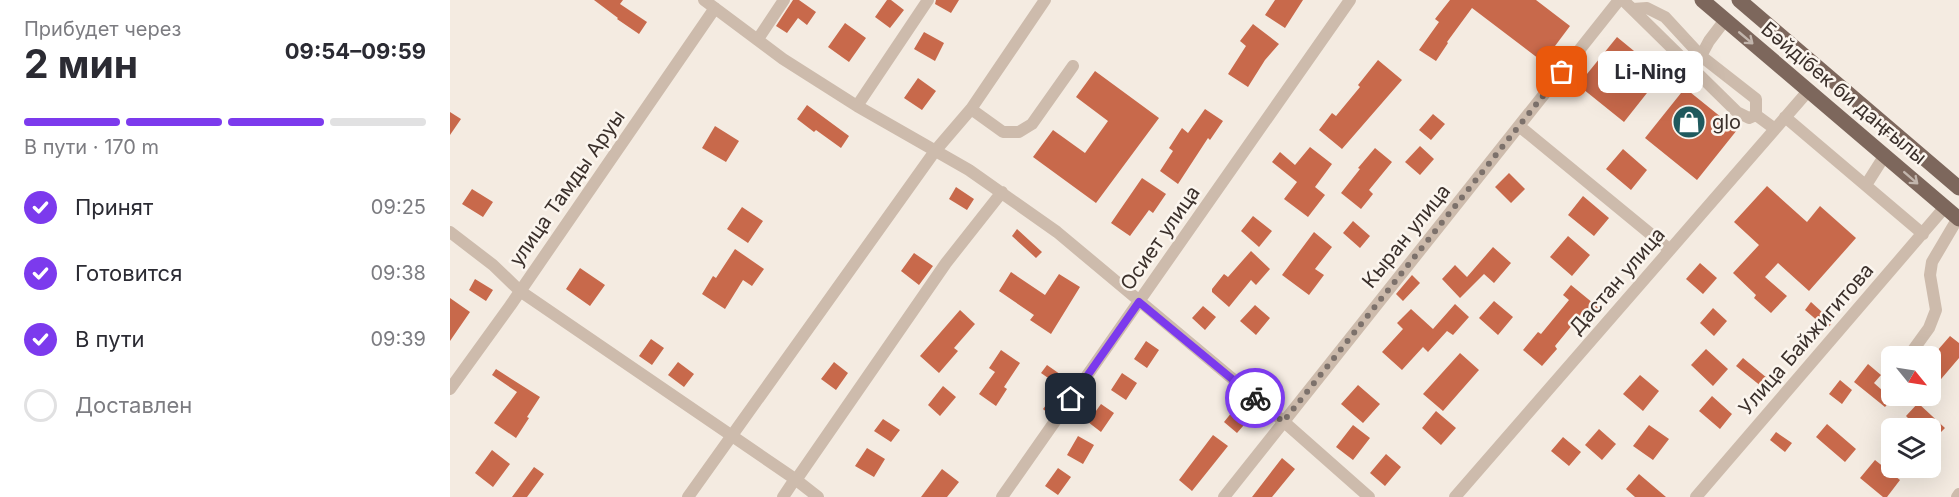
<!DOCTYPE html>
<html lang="ru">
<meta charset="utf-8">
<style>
body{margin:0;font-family:Inter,sans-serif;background:#f7f7f7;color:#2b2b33;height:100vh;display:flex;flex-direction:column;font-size:22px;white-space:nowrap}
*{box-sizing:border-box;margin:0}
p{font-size:20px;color:#7c7c81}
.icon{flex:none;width:33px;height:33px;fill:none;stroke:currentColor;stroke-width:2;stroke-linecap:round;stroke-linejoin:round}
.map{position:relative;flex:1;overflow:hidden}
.drawer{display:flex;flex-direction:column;background:#fff;width:450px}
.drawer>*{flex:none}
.needle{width:39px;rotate:120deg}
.controls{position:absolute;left:1431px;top:346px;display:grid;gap:12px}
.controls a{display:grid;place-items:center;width:60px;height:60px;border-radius:9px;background:#fff;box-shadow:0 6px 24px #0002;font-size:30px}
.pin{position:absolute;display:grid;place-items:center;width:51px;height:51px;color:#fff;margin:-26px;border-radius:12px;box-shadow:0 3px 9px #0006}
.courier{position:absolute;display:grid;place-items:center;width:60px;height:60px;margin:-30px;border:4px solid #7c3aed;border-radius:50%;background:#fff;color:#222;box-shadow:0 2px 8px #0007}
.bubble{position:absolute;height:42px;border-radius:9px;background:#fff;box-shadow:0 6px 24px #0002;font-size:20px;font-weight:700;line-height:42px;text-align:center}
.head em{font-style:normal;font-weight:700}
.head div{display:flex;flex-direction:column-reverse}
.head{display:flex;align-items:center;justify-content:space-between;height:102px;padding:0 24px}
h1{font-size:39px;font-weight:700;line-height:45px}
.bar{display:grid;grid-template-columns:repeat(4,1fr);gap:9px 6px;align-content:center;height:72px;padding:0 24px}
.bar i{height:8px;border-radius:4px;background:#e1e1e2}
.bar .selected{background:#7c3aed}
.bar p{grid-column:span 4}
ol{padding:0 24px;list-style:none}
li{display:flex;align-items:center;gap:18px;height:66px}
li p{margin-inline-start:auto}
li .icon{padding:6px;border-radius:50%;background:#7c3aed;color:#fff;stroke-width:4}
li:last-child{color:#7c7c81}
li i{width:33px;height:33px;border:3px solid #e1e1e2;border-radius:50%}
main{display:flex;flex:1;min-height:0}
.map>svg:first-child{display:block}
.building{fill:#c8694b}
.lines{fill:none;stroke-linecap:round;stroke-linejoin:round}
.minor{stroke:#cdbbac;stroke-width:12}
.major{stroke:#7d675c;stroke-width:15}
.oneway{stroke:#c2b5ac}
.done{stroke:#7c716b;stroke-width:6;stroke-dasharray:0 10.8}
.route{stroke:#7c3aed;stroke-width:8}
.labels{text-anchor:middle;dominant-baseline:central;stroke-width:5;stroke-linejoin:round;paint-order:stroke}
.street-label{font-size:20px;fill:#3b302b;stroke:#fbf5ee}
.poi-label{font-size:20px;fill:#3b302b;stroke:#fbf5ee;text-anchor:start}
</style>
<main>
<section class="drawer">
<div class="head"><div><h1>2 мин</h1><p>Прибудет через</p></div><em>09:54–09:59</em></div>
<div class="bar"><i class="selected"></i><i class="selected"></i><i class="selected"></i><i></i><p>В пути · 170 m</p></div>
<ol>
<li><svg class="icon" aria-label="check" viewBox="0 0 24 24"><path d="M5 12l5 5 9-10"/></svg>Принят<p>09:25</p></li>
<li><svg class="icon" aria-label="check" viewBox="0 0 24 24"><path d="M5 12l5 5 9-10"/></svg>Готовится<p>09:38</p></li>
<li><svg class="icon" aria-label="check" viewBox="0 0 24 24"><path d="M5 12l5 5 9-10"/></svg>В пути<p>09:39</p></li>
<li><i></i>Доставлен</li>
</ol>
</section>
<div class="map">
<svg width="1509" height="497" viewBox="0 0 1509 497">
<rect width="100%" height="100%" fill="#f4ebe1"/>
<path class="building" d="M144,0H173L170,4L197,22L189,34L167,19L168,18Z
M343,0H349L366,12L357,25L348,18L337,33L326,26Z
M437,0H441L454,10L440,28L425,17Z
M486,0H509L501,13L485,4Z
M825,0H853L835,28L815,15Z
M1000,0H1086L1120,26L1093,62L1022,8L997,42L998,43L986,61L969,50L989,22L985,19Z
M395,23L416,38L399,62L378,47Z
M803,24L829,44L815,60L798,87L778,74L796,46L790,41Z
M474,32L494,43L485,61L464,49Z
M1167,37L1212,74L1174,122L1128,85Z
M928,60L952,80L892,149L869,130L882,113L886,116L910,87L908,85Z
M645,71L709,118L646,203L583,157L603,130L635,153L658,121L626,97Z
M468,78L486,91L472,110L454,98Z
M1235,88L1287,130L1247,180L1195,138Z
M357,105L399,136L391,148L366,130L364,132L347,119Z
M755,109L773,121L760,140L758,138L728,184L710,171L723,151L719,148L732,128L738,133Z
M0,112L11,119L0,135Z
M983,114L995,124L981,140L969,130Z
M265,126L289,141L276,162L252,148Z
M970,146L984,159L970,175L955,162Z
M860,147L882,164L865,187L875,195L858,217L834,199L847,182L822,162L830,152L845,165Z
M925,148L942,162L919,190L923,194L911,209L891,193L910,169L908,168Z
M1173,149L1197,170L1181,190L1156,169Z
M1059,173L1075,189L1061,203L1045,187Z
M692,178L716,194L703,213L699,210L680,236L661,223Z
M1317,186L1357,222L1370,206L1406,238L1359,291L1328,263L1315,277L1337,296L1321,313L1304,298L1306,295L1283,273L1309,245L1284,222Z
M506,187L524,199L517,210L499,199Z
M22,189L43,202L33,217L12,204Z
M1133,196L1159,218L1144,236L1118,215Z
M292,207L313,221L298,243L277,229Z
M803,216L822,231L809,247L791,231Z
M903,221L920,236L910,248L893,233Z
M567,229L592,252L586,258L562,236Z
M864,232L882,247L865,269L874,275L859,295L832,275Z
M1118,236L1140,255L1122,276L1100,257Z
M1043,247L1061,263L1044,283L1034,274L1010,298L992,279L1005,265L1017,277Z
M285,249L314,269L302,286L293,280L275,309L252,294L263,276L266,278Z
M801,251L820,269L806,285L801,280L779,307L762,292V289L774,274L778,277Z
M464,253L483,266L469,285L451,271Z
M1250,263L1267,278L1253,294L1236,279Z
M130,268L155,285L140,306L116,289Z
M561,272L595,295L609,274L630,287L601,334L580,320L584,315L549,291Z
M962,275L970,283L953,301L946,294Z
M25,279L43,290L36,301L19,290Z
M1121,285L1149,308L1141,318L1133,312L1105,346L1107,349L1092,366L1073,350L1088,332L1091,334L1119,300L1113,295Z
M0,298L20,312L0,341Z
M1044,301L1063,317L1048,335L1029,318Z
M1361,302L1383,322L1377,329L1355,310Z
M1005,304L1019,317L1003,335L997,331L978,352L973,347L952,370L932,352L953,329L947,323L961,309L983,329Z
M805,305L820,318L806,335L790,321Z
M753,306L766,317L755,330L742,318Z
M1263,308L1277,321L1264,336L1250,323Z
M510,310L525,324L504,348L508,351L489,373L470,356Z
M1500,336L1509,343V358L1480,392V359Z
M201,339L214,348L202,365L189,356Z
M696,341L709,350L697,368L684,359Z
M1256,349L1278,369L1263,386L1241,365Z
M551,350L570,363L554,387L557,389L546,406L529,394L545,372L539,368Z
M1010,353L1029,370L993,411L973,394Z
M1293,358L1323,383L1317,391L1286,366Z
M228,362L244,374L234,387L218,375Z
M384,362L398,373L386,390L371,379Z
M1418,364L1431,375L1424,383L1442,399L1435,407L1404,382Z
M597,365L617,379L611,387L591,373Z
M46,369L90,397L77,417L79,418L66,438L44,423L67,392L42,375Z
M672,373L687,383L676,400L661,390Z
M1190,375L1209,391L1193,411L1173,394Z
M1390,380L1402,390L1392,404L1379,394Z
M908,385L930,404L913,423L891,404Z
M493,386L506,397L490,416L478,405Z
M603,396L609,401L600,415L593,409Z
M1262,396L1282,414L1270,429L1249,411Z
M1468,403L1495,428L1480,443V429H1469L1456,416Z
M651,404L664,413L651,432L638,422Z
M786,407L800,418L787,433L774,422Z
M986,411L1006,428L991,445L972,428Z
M433,419L450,430L441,442L424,431Z
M1377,424L1406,449L1395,462L1366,437Z
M903,425L920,438L903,460L886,447Z
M1199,425L1219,439L1203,460L1183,446Z
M1149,429L1166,444L1152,460L1135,445Z
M1326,432L1342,443L1335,452L1320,440Z
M763,435L778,446L742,491L729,480Z
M628,436L644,445L633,464L617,455Z
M1113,437L1131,452L1119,466L1101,451Z
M417,448L435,459L424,477L405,466Z
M42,450L60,464L43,487L25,473Z
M936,454L951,467L935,486L920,473Z
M832,458L845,469L822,497H802Z
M1425,460L1450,480L1437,497H1433L1410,478Z
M84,467L94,474L77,497H62Z
M608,468L621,477L608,495L595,486Z
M492,469L509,482L497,497H471Z
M1189,474L1216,497H1185L1176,489Z"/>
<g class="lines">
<path class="minor" d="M254,0L333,59L407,106L519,170L607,232L833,421L919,497
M1173,0L1287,112L1299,118L1306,115V99L1251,56L1259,41L1275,20
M1183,9L1197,8L1215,17L1251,56
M308,39L334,0
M407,106L478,0
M521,109L553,132H569L582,124L623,66
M1306,115L1325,129
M1335,117L1473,234
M1069,126L1220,250
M1416,185L1435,155
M0,232L43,265L70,291L345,479L368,497
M1458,357L1479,328L1486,310L1480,275L1482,262L1508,218
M0,389L60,306L265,8
M346,480L496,263L552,192
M238,497L485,151L521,109L595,0
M333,497L345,479
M552,497L900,0
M774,497L1169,0
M1005,497L1359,90
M1246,497L1495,207
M1507,497L1509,494"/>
<path class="major" d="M1252,0L1509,219
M1289,0L1509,188"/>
</g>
<defs><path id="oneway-shaft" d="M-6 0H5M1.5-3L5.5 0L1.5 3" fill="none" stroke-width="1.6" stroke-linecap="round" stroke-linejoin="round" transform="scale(1.5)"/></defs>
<g class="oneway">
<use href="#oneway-shaft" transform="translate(1296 38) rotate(40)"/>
<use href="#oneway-shaft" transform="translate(1461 178) rotate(41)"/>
</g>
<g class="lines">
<path class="done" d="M805,398L833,422L1112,72"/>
<path class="route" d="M621,399L689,302L805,398"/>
</g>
<defs>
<symbol id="shop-disc" viewBox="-11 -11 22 22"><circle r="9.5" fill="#1f5a5e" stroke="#fbf5ee"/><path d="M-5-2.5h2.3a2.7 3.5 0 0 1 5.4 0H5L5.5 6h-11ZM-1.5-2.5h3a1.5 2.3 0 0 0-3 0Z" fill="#fff"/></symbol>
</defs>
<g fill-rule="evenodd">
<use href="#shop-disc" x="1220" y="103" width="38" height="38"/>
</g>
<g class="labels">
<g class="street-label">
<text transform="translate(1394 93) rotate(40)">Бәйдібек би даңғылы</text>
<text transform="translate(117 188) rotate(-55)">улица Тамды Аруы</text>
<text transform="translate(956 236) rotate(-51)">Кыран улица</text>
<text transform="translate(710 238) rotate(-55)">Осиет улица</text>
<text transform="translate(1167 281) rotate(-49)">Дастан улица</text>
<text transform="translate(1356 339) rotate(-49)">Улица Байжигитова</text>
</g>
<g class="poi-label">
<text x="1262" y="122">glo</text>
</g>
</g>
</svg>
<div class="controls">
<a><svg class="needle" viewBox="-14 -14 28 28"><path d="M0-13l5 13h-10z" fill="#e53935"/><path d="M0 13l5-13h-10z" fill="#7c7c81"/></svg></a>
<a><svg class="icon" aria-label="layers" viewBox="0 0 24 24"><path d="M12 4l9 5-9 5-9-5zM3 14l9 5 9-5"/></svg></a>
</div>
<div class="pin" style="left:1112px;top:72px;background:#ea580c"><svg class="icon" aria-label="bag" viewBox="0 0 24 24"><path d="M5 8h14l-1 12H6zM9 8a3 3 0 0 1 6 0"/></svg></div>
<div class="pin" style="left:621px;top:399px;background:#1f2937"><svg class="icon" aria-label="home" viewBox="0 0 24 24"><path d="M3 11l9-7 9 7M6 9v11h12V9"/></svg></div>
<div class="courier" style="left:805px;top:398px"><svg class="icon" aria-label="bike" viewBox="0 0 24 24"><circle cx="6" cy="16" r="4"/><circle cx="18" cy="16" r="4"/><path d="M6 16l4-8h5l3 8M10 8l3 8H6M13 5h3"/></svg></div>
<div class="bubble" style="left:1148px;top:51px;width:105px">Li-Ning</div>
</div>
</main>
